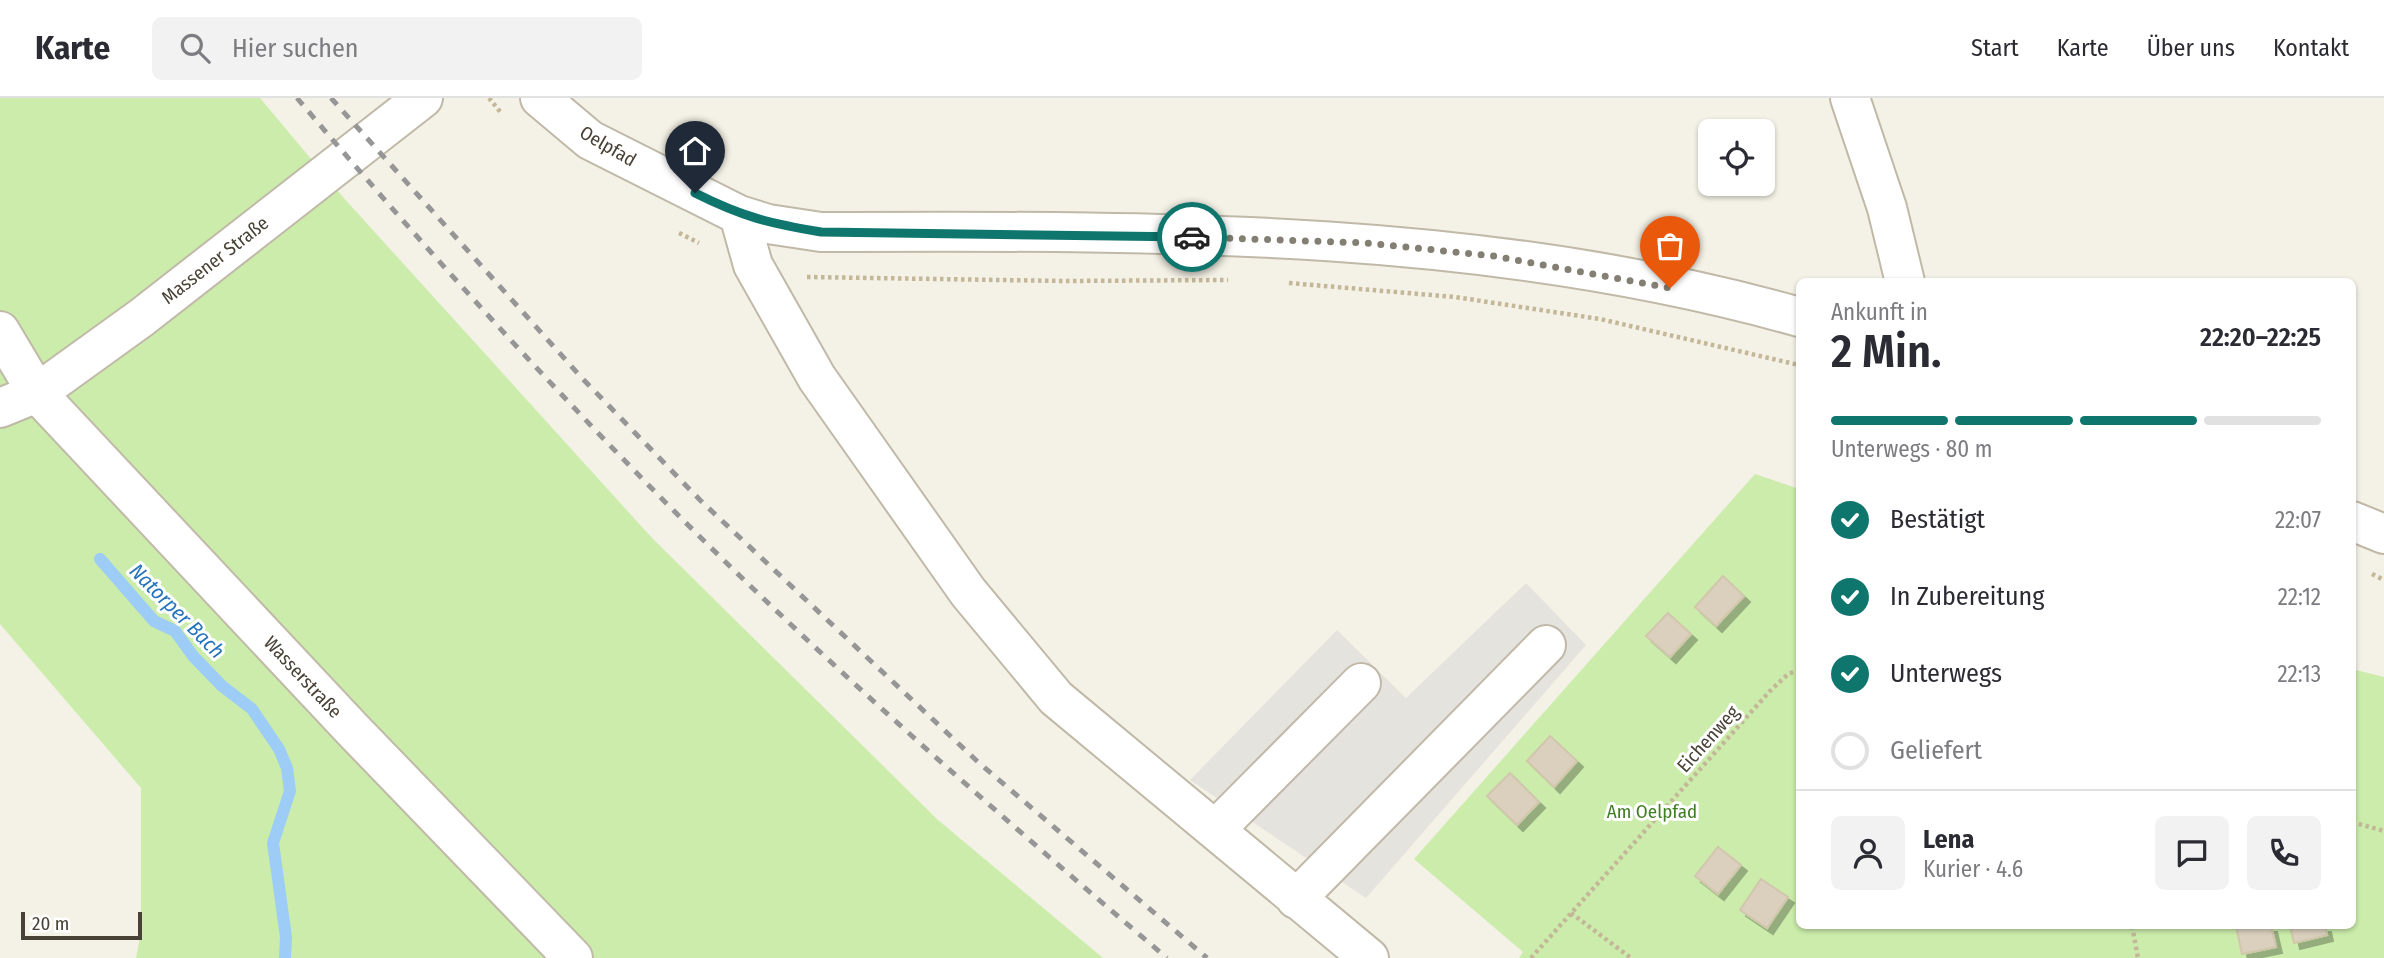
<!DOCTYPE html>
<html lang="de">
<meta charset="utf-8">
<style>
body{margin:0;font-family:"Fira Sans Condensed",sans-serif;background:#f2f2f3;color:#2b2b33;height:100vh;display:flex;flex-direction:column;font-size:26px;white-space:nowrap}
*{box-sizing:border-box;margin:0}
p{font-size:23px;color:#7c7c81}
.icon{flex:none;width:38px;height:38px;fill:none;stroke:currentColor;stroke-width:2;stroke-linecap:round;stroke-linejoin:round}
.map{position:relative;flex:1;overflow:hidden}
.drawer{position:absolute;left:1796px;top:180px;width:560px;height:651px;display:flex;flex-direction:column;background:#fff;border-radius:10px;box-shadow:0 2px 5px #0004}
.drawer>*{flex:none}
.buttons{position:absolute;left:1698px;top:21px;display:grid;gap:14px}
.buttons a{display:grid;place-items:center;width:77px;height:77px;border-radius:10px;background:#fff;box-shadow:0 2px 5px #0004;font-size:35px}
.scale{position:absolute;left:21px;bottom:18px;width:121px;box-sizing:border-box;padding-left:7px;border:4px solid #484135;border-top:0;font-size:19px;line-height:24px;white-space:nowrap;color:#484135;-webkit-text-stroke:5px #fff;paint-order:stroke}
.pin{position:absolute;display:grid;place-items:center;width:60px;height:60px;color:#fff;margin:-72px -30px;border-radius:50% 50% 50% 0;rotate:-45deg;box-shadow:0 0 7px #0007}
.pin .icon{rotate:45deg}
.courier{position:absolute;display:grid;place-items:center;width:70px;height:70px;margin:-35px;border:5px solid #0f766e;border-radius:50%;background:#fff;color:#222;box-shadow:0 2px 9px #0007}
.head em{font-style:normal;font-weight:600}
.head div{display:flex;flex-direction:column-reverse}
.head{display:flex;align-items:center;justify-content:space-between;height:119px;padding:0 35px}
h1{font-size:46px;font-weight:600;line-height:52px}
.bar{display:grid;grid-template-columns:repeat(4,1fr);gap:10px 7px;align-content:center;height:84px;padding:0 35px}
.bar i{height:9px;border-radius:5px;background:#e1e1e2}
.bar .on{background:#0f766e}
.bar p{grid-column:span 4}
.line{display:flex;align-items:center;gap:18px;padding:0 35px;border-top:2px solid #e1e1e2}
.line div{flex:1}
.round{display:grid;place-items:center;flex:none;width:74px;height:74px;border-radius:10px;background:#f2f2f3}
ol{padding:0 35px;list-style:none}
li{display:flex;align-items:center;gap:21px;height:77px}
li p{margin-inline-start:auto}
li .icon{padding:7px;border-radius:50%;background:#0f766e;color:#fff;stroke-width:4}
li:last-child{color:#7c7c81}
li i{width:38px;height:38px;border:4px solid #e1e1e2;border-radius:50%}
header{display:flex;align-items:center;gap:42px;box-sizing:border-box;height:98px;padding:0 35px;background:#fff;border-bottom:2px solid #e1e1e2}
header strong{font-size:33px}
nav{display:flex;gap:38px;margin-inline-start:auto;font-size:24px}
.search{width:490px;height:63px;background:#f2f2f3;display:flex;align-items:center;gap:18px;box-sizing:border-box;padding:0 24px;border-radius:10px;color:#7c7c81;font-size:26px}
.map>svg:first-child{display:block}
.green{fill:#cbecab}
.parking{fill:#e5e3de}
.lines{fill:none;stroke-linecap:round;stroke-linejoin:round}
.stream{stroke:#9dccf6;stroke-width:12}
.building{fill:#dad0bd;stroke:#d2c6ad;stroke-width:2;filter:url(#shadow)}
.minor-casing{stroke:#c1b9a8;stroke-width:42}
.path{stroke:#c3b798;stroke-width:4.5;stroke-dasharray:3.5 3.5;stroke-linecap:butt}
.minor{stroke:#fff;stroke-width:38}
.rail{stroke:#969696;stroke-width:5;stroke-dasharray:9 9;stroke-linecap:butt}
.done{stroke:#847f73;stroke-width:7;stroke-dasharray:0 12.6}
.route{stroke:#0f766e;stroke-width:9}
.labels{text-anchor:middle;dominant-baseline:central;stroke-width:6;stroke-linejoin:round;paint-order:stroke}
.street-label{font-size:19px;fill:#484135;stroke:#fff}
.park-label{font-size:19px;fill:#407e23;stroke:#fff}
.water-label{font-size:21px;font-style:italic;fill:#2573bc;stroke:#fff}
</style>
<header>
<strong>Karte</strong>
<div class="search"><svg class="icon" aria-label="search" viewBox="0 0 24 24"><circle cx="10" cy="10" r="6"/><path d="M15 15l6 6"/></svg>Hier suchen</div>
<nav><a>Start</a><a>Karte</a><a>Über uns</a><a>Kontakt</a></nav>
</header>
<div class="map">
<svg width="2384" height="860" viewBox="0 0 2384 860">
<defs>
<filter id="shadow"><feDropShadow dx="6" dy="6" stdDeviation="0" flood-color="#0004"/></filter>
</defs>
<rect width="100%" height="100%" fill="#f4f1e6"/>
<path class="green" d="M0,0H260L342,98L652,440L938,722L1103,860H136L141,835V690L0,526Z
M1755,376L1799,391V828H2352V571L2384,579V860H1519L1523,854L1414,761Z"/>
<path class="parking" d="M1526,485L1586,547L1366,800L1190,682L1337,532L1406,600Z"/>
<g class="lines">
<path class="stream" d="M100,461L154,523L175,533L193,558L222,588L252,611L279,651L287,670L290,693L273,745L286,839L285,860"/>
</g>
<path class="building" d="M1723,478L1744,498L1716,528L1695,509Z
M1668,515L1691,536L1670,559L1646,538Z
M1550,638L1577,663L1554,689L1527,663Z
M1510,675L1539,704L1517,727L1487,698Z
M1718,749L1741,767L1718,796L1695,778Z
M1761,781L1788,799L1767,830L1740,812Z
M2236,828H2271L2276,849L2242,856Z
M2290,828H2325L2327,837L2294,845Z"/>
<g class="lines">
<defs>
<path id="minor" d="M540,0L590,42L739,117L768,126L821,134C1147,133 1483,129 1799,219
M1850,0L1887,110L1905,184
M739,117L753,167L817,280L968,494L1056,600L1369,860
M0,233L37,295L352,631L573,860
M0,310L37,295L141,220L423,0
M2352,423L2384,436
M1216,731L1361,585
M1296,801L1546,547"/>
</defs>
<use href="#minor" class="minor-casing"/>
<path class="path" d="M489,0L502,16
M679,135L699,145
M807,179L1065,183L1228,182
M1289,185L1455,199L1600,221L1799,267
M2372,476L2384,482
M2352,724L2384,733
M1571,815L1631,860
M2132,828L2138,860
M1531,860L1770,593L1788,576L1799,572"/>
<use href="#minor" class="minor"/>
<path class="rail" d="M297,0C419,144 546,284 679,418C834,573 1000,718 1167,860
M331,0L581,279L700,402L978,664L1207,860"/>
</g>
<g class="lines">
<path class="done" d="M1192,139L1367,145L1493,158L1670,190"/>
<path class="route" d="M695,95C743,119 768,125 821,134L1192,139"/>
</g>
<g class="labels">
<g class="street-label">
<text transform="translate(608 48) rotate(30)">Oelpfad</text>
<text transform="translate(215 162) rotate(-38)">Massener Straße</text>
<text transform="translate(303 579) rotate(47)">Wasserstraße</text>
<text transform="translate(1708 641) rotate(-48)">Eichenweg</text>
</g>
<g class="park-label">
<text x="1652" y="713">Am Oelpfad</text>
</g>
<g class="water-label">
<text transform="translate(177 513) rotate(45)">Natorper Bach</text>
</g>
</g>
</svg>
<div class="buttons">
<a><svg class="icon" aria-label="locate" viewBox="0 0 24 24"><circle cx="12" cy="12" r="6"/><path d="M12 2v4M12 18v4M2 12h4M18 12h4"/></svg></a>
</div>
<div class="scale">20 m</div>
<div class="pin" style="left:1670px;top:190px;background:#ea580c"><svg class="icon" aria-label="bag" viewBox="0 0 24 24"><path d="M5 8h14l-1 12H6zM9 8a3 3 0 0 1 6 0"/></svg></div>
<div class="pin" style="left:695px;top:95px;background:#1f2937"><svg class="icon" aria-label="home" viewBox="0 0 24 24"><path d="M3 11l9-7 9 7M6 9v11h12V9"/></svg></div>
<div class="courier" style="left:1192px;top:139px"><svg class="icon" aria-label="car" viewBox="0 0 24 24"><path d="M5 17H2v-5l4-1 3-4h7l3 4 3 1v5h-3M9 17h6M6 11h13"/><circle cx="7" cy="17" r="2"/><circle cx="17" cy="17" r="2"/></svg></div>
<section class="drawer">
<div class="head"><div><h1>2 Min.</h1><p>Ankunft in</p></div><em>22:20–22:25</em></div>
<div class="bar"><i class="on"></i><i class="on"></i><i class="on"></i><i></i><p>Unterwegs · 80 m</p></div>
<ol>
<li><svg class="icon" aria-label="check" viewBox="0 0 24 24"><path d="M5 12l5 5 9-10"/></svg>Bestätigt<p>22:07</p></li>
<li><svg class="icon" aria-label="check" viewBox="0 0 24 24"><path d="M5 12l5 5 9-10"/></svg>In Zubereitung<p>22:12</p></li>
<li><svg class="icon" aria-label="check" viewBox="0 0 24 24"><path d="M5 12l5 5 9-10"/></svg>Unterwegs<p>22:13</p></li>
<li><i></i>Geliefert</li>
</ol>
<div class="line" style="height:126px"><a class="round"><svg class="icon" aria-label="person" viewBox="0 0 24 24"><circle cx="12" cy="8" r="4"/><path d="M4 21q1-7 8-7t8 7"/></svg></a><div><b>Lena</b><p>Kurier · 4.6</p></div><a class="round"><svg class="icon" aria-label="chat" viewBox="0 0 24 24"><path d="M4 5h16v11H9l-5 4z"/></svg></a><a class="round"><svg class="icon" aria-label="phone" viewBox="0 0 24 24"><path d="M5 4h4l2 5-3 2q2 4 5 5l2-3 5 2v4C11 20 4 13 5 4z"/></svg></a></div>
</section>
</div>
